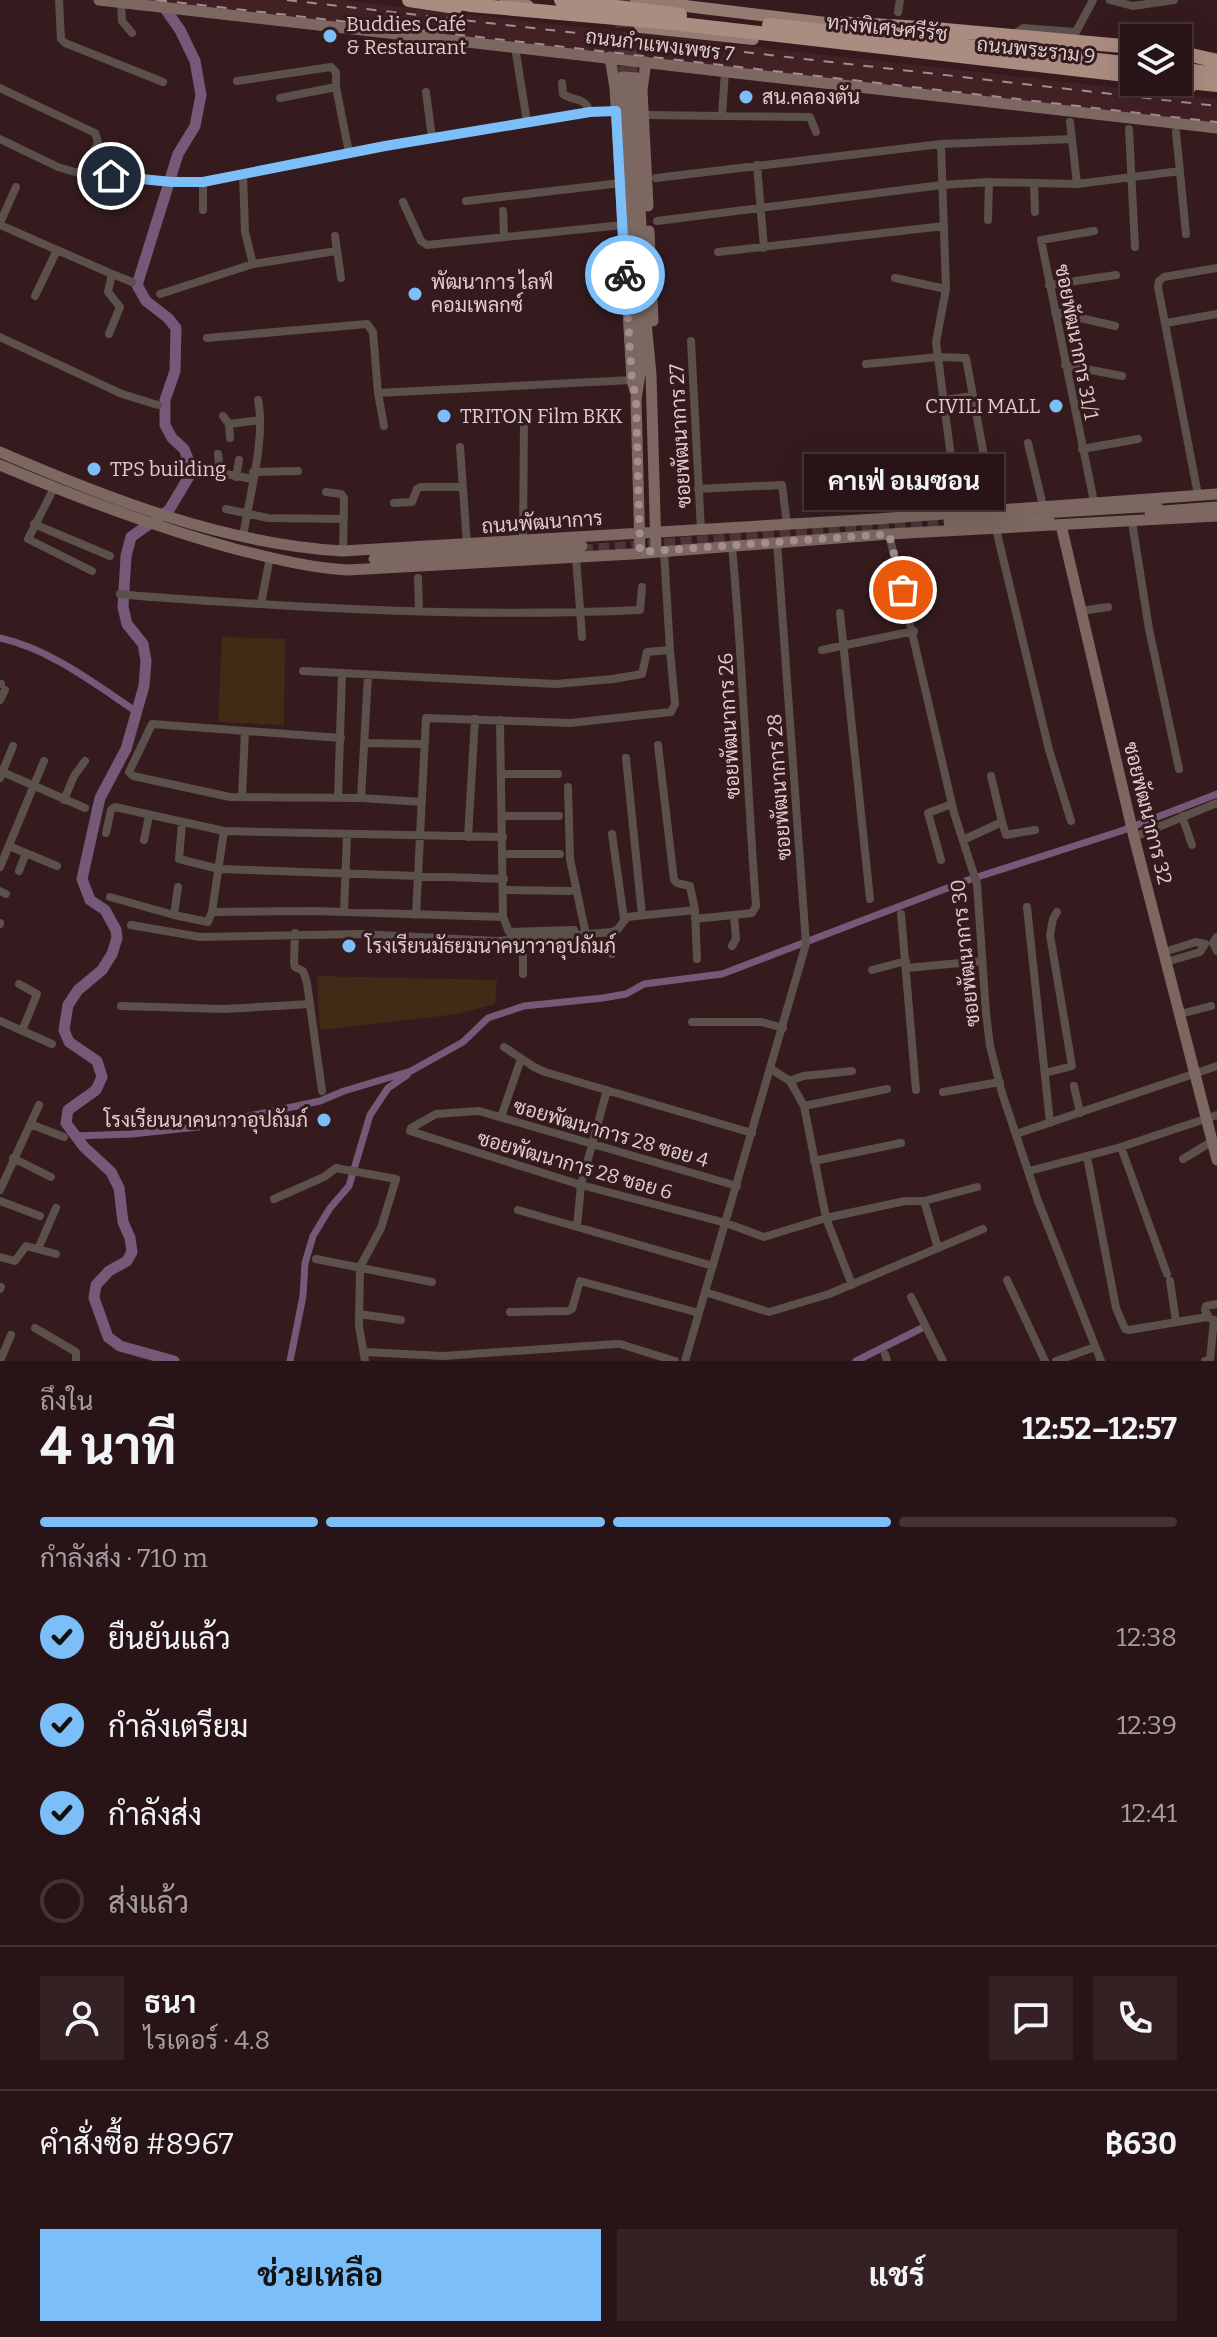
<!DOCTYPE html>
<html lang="th">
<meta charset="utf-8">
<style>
body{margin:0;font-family:Bitter,Sarabun,serif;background:#342123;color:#f1f3f6;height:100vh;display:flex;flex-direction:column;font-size:30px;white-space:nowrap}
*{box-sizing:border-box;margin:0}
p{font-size:26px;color:#a59ea1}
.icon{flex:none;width:44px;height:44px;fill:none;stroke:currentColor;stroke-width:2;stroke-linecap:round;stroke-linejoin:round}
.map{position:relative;height:1361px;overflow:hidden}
.panel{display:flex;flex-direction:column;background:#281416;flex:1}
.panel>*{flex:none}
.tools{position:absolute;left:1120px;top:24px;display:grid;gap:16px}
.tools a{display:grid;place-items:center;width:72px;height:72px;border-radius:0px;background:#281416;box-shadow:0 8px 32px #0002,0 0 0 2px #443335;font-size:40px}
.pin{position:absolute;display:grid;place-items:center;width:68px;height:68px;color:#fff;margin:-34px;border:4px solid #fff;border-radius:50%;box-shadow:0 2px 8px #0007}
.courier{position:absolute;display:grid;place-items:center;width:80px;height:80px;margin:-40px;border:6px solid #7bbef8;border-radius:50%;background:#fff;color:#222;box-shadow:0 2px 10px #0007}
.bubble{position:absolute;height:56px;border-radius:0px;background:#281416;box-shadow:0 8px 32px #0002,0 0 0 2px #443335;font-size:26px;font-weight:700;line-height:56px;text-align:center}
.summary em{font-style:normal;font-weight:700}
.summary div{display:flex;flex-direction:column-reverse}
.summary{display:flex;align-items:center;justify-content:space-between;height:136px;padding:0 40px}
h1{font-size:52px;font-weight:700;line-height:60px}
.bar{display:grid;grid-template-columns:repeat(4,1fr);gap:12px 8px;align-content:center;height:96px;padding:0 40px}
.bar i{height:10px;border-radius:6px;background:#443335}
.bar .on{background:#7bbef8}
.bar p{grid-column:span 4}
.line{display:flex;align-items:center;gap:20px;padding:0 40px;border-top:2px solid #443335}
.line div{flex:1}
.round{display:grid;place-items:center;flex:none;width:84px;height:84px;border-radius:0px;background:#342123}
ol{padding:0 40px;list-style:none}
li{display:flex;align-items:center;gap:24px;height:88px}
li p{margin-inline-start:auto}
li .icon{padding:8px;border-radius:50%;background:#7bbef8;color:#111;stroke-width:4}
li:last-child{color:#a59ea1}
li i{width:44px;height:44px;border:4px solid #443335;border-radius:50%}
.primary-button{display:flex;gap:16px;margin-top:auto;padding:16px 40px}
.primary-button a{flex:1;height:92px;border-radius:0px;background:#7bbef8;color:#111;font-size:32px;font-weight:700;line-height:92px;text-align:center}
.primary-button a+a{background:#342123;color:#f1f3f6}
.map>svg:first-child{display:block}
.built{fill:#422125}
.green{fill:#412b16}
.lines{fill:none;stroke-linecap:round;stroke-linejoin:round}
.canal{stroke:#745978;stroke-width:7}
.river{stroke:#745978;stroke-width:11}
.secondary-tunnel{stroke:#4e3638;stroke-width:11;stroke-dasharray:11 5.5;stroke-linecap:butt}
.street{stroke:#5c504b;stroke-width:8}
.secondary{stroke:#7c6861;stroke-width:11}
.primary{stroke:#957b72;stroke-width:12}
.highway{stroke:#ab8c81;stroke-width:14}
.rail{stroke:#a28c8e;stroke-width:2;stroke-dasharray:10 10;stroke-linecap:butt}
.done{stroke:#a48e90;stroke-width:8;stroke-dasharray:0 14.4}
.route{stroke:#7bbef8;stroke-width:10}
.poi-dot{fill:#7bbef8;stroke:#351b1e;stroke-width:3}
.labels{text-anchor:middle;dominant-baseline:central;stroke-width:6;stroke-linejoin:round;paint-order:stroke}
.poi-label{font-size:20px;fill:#dfcccd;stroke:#351b1e;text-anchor:start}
.street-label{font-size:20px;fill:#dfcccd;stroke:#351b1e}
</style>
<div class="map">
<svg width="1217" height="1361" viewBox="0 0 1217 1361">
<rect width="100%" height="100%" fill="#351b1e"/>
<path class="built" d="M110,0H340L1217,99V130Z"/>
<path class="green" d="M222,637L285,639L284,725L218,722Z
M317,976L497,980L495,1004L458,1014L320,1030Z"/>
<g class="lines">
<path class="canal" d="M0,638C50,649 95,684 137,712
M74,1136L132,1134L198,1127L320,1101L344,1091L411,1071L463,1042L488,1018L524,1006L603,998L626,994L644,984L722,974L971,879L1121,831L1217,794
M290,1361L303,1296L305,1263L313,1236L330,1208L349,1186L370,1115L388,1088L407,1075
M856,1361L922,1328"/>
<path class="river" d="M159,0L180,30L195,61L201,95L195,126L178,154L137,285L146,301L168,318L176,328L175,371L165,400V425L172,438L184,449L190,464V475L169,510L131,537L126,556L123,607L127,624L143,644L146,661L144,686L126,749L100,798L82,879L90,900L105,910L116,930L117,938L112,954L102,970L78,990L68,1005L64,1030L69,1042L97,1061L102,1077L96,1090L68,1110L66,1123L84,1147L111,1172L119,1188L123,1222L130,1238L132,1252L127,1261L109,1271L96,1285L94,1298L108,1337L120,1346L174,1361"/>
<path class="secondary-tunnel" d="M619,0L625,85
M628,0L633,85
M582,550L949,522"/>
<path class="street" d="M59,0L61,39L65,43L163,82
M1110,0L1133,6L1174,0
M121,2L122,21L132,33
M898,12L900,0
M1012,36L1023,28L1076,32L1093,0
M515,47L527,122
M237,81L331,67L336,72V87
M562,83L563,94C574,102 584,96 590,112
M0,88L95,133L98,142L85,173
M426,92L432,138
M280,98L336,87L349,153
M644,115L810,117L816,132
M722,116L725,71
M1070,122L1077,184
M1129,129L1135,247
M1176,132L1186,234
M0,139L58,167L75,172L162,182H203L385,146L590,112L616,111
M941,144L946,289L936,342L958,511
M757,165L764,248
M243,174L245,232L253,264
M656,178L941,144L1072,139
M203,182V210
M1034,183L1035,212
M466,201L621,183
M403,202L421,241L427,245L623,225
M503,211L504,235
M988,220L989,182
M657,221L942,185L989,182L1077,184L1180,171
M0,223L16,187
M0,225L112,274L108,292L120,307L109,334
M335,236L341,278
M718,252L944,226
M112,274L132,282
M895,278L946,289
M1049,285L1116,275
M160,294L253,264L336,251
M35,296L57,250
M1055,312L1115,326
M1166,323L1217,314
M0,337L122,394L158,405
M207,338L367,324L373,332L378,393L384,426
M691,341L701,530
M866,364L938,357L966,358L994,510
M1065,365L1122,376
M378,393L632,380
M944,400L973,396
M223,416L229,424L230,438
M229,424L260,420
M1028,443L1043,506
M460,447L467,545
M1082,449L1138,439
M218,454L220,473L253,479
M253,472L298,471
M236,477L239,460
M54,488L28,539L92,571
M698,489L782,485L787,525
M326,492L341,494L344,498L343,551
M1198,495L1158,287L1159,281L1164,277L1217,268
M1094,502L1041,240L1094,231
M394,503L412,502L417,489L420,487H462
M226,509L268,518L344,519
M1132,522L1149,629L1179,769
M34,524L110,556
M996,529L1049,750L1071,821
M889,534L954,813L977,884L986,1013L990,1046L1002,1093L1038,1201L1101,1361
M243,537C249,497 266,439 258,400
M523,541L524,417
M576,557L582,637
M418,578L419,611
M120,594C166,599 213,601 260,604C386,612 514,616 640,610L642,587
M261,604L270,557
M1081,611L1108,607
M840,613L870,899
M822,650L914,631
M303,671L556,684L613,679L642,674L647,652L670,650L664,552
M0,684H1
M0,700L5,690
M500,720L503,917L509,932L574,930
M341,738L152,724L129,772L133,776L230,797L361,798L422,802
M365,743L424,744
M658,745L674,880L677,883L690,886L695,910L697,959
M626,758L642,915
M0,771L85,808
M502,774H558
M991,776L1002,822
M0,778L13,746
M568,787L570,859L586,935
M242,797L245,731
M338,798L342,674
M361,798L368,676
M64,800L74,776L85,761
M503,816H559
M1182,816L1192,845
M182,823L179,859L219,869L504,879
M106,833L111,810L115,807L224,831L503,837
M612,834L624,919
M468,837L475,719
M1134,837L1217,803
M144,840L149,816
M963,840L1002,822L1006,835L1035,830
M9,846L57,866
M503,854H560
M941,860L928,813L952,804
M0,867L44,761
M19,871L26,853
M504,890L570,891
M0,891L6,894
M110,897L174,915L208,922L212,912L224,831
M1027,907L1050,1123
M212,912L313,911L503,917
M344,912L347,835
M901,914L916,1090
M174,915L178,887
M416,915L426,718L570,723L671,712L675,704L670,650
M695,919L752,913L756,906C747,786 743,666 732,546
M0,923V924
M131,925L200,937L360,934L497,941L612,932L618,929L627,917L695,910
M612,932V954
M295,933L294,963L295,967L303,971L307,983L322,1091
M1217,937L1213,943L1217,951
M732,946L736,939L734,915
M1164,952L1196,942L1205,944L1200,952L1166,962
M906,968L982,961
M872,970L906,961
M523,974V939
M19,984L37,994L22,1031
M121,1006L224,1009L310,1004
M1180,1014L1211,1006
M0,1021L52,1044
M692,1022H762L783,1028
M504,1047L534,1067L545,1072L752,1133
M771,1069L790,1081L804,1106L826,1218L852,1285
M1045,1073L1072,1066L1050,935L1053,919L1057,912
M790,1081L803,1076L852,1071
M1074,1086L1080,1113
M943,1092L1000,1082
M804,1106L887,1089
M501,1117L521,1059
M30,1124L64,1137
M1016,1134L1217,1066
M1121,1147L1167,1274
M13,1158L51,1177
M1183,1159L1211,1142
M814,1161L901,1143
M1088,1162L1116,1308L1125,1329L1129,1330L1207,1317
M1029,1171L1121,1147L1217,1115
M737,1186L479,1111L436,1114L411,1128L410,1131L581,1185L726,1223L764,1237L826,1218L905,1201H924L977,1187
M0,1190L39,1105
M274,1199L324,1177L336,1168L396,1179L381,1228L360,1267L359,1326L365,1361
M0,1201L40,1216
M924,1201L938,1248
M518,1210L713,1266
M577,1226L581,1185L607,1090
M38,1249L56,1208
M0,1257L15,1261L26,1246L56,1254
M316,1259L432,1282
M1007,1280L1045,1361
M1170,1281L1176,1322
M0,1289L1,1287
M705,1292L769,1312L829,1294L983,1229
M911,1297L943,1361
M510,1312L568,1311L572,1309L580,1281L699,1313
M359,1314L401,1320
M1209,1318L1205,1310L1206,1306L1217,1304
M35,1328L76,1352V1361
M620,1344L675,1361
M365,1352L443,1356L616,1344
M885,1354L887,1361
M0,1361L11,1335
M685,1361L806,944L777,542
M1056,1361L1095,1347
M1205,1361L1210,1360L1214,1320"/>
<path class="secondary" d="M99,0L1217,128
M610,57L615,88L632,380L635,391
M646,62L642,90L648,206
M633,85L642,243
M625,86L640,374L636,399L640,552
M615,88L622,77L637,78L641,88
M649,231L653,321
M645,312L651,374L656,551
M0,452C109,499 224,544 343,551L876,519L1217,494
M0,465C78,498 157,528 239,550C275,559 311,568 348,570L633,554L889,534L1217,516
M1150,512L1217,507
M1042,513L1157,506
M949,522L1049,518
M1061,525L1134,837L1217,1160
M374,559L582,546"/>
<path class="primary" d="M506,0L528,6
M636,0L843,25
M640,27L753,39
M1137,82L1190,88"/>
<path class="highway" d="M409,0L456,7
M445,0L470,5L672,23L1134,76
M561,0L680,15
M835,23L923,28L1134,47
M769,25L1134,64
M1178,52L1217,61
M1178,69L1217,74
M1178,81L1217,85"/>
<path class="rail" d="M157,0L1217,122
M287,0L1217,106"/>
</g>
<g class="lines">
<path class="done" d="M625,275L632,380L636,399L640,552L889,534L903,590"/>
<path class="route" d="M111,176L172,182H203L385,146L590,112L616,111L625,275"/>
</g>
<g class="poi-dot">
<circle cx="330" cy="36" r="8"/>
<circle cx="746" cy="97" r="8"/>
<circle cx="415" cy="294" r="8"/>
<circle cx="1056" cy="406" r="8"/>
<circle cx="444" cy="416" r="8"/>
<circle cx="94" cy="469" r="8"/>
<circle cx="349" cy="946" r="8"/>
<circle cx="324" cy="1120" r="8"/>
</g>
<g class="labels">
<g class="poi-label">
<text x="346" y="24">Buddies Café<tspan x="346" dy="23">&amp; Restaurant</tspan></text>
<text x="762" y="97">สน.คลองตัน</text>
<text x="431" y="282">พัฒนาการ ไลฟ์<tspan x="431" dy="23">คอมเพลกซ์</tspan></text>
<text x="1040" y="406" text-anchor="end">CIVILI MALL</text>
<text x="460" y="416">TRITON Film BKK</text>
<text x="110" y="469">TPS building</text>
<text x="365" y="946">โรงเรียนมัธยมนาคนาวาอุปถัมภ์</text>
<text x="308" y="1120" text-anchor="end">โรงเรียนนาคนาวาอุปถัมภ์</text>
</g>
<g class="street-label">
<text transform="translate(887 28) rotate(6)">ทางพิเศษศรีรัช</text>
<text transform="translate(660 45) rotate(7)">ถนนกำแพงเพชร 7</text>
<text transform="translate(1036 50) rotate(6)">ถนนพระราม 9</text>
<text transform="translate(1077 342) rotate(79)">ซอยพัฒนาการ 31/1</text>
<text transform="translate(680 436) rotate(-93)">ซอยพัฒนาการ 27</text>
<text transform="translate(542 522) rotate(-4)">ถนนพัฒนาการ</text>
<text transform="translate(729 726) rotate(-93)">ซอยพัฒนาการ 26</text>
<text transform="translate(779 787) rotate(-94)">ซอยพัฒนาการ 28</text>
<text transform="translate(1148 813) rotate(76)">ซอยพัฒนาการ 32</text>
<text transform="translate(965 953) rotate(-96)">ซอยพัฒนาการ 30</text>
<text transform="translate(611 1133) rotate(16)">ซอยพัฒนาการ 28 ซอย 4</text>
<text transform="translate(575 1165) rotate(16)">ซอยพัฒนาการ 28 ซอย 6</text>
</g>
</g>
</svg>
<div class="tools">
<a><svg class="icon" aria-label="layers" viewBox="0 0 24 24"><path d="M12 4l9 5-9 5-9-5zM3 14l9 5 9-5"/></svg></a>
</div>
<div class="pin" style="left:903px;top:590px;background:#ea580c"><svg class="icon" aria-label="bag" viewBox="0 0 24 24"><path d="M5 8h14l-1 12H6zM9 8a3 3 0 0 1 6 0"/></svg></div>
<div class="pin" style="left:111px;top:176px;background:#1f2937"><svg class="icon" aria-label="home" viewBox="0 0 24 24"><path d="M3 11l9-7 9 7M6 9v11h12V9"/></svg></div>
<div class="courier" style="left:625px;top:275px"><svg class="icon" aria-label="bike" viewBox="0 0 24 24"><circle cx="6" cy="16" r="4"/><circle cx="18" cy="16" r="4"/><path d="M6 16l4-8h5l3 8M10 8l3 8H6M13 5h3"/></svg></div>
<div class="bubble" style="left:804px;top:454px;width:200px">คาเฟ่ อเมซอน</div>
</div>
<section class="panel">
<div class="summary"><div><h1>4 นาที</h1><p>ถึงใน</p></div><em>12:52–12:57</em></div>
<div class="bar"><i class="on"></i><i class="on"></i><i class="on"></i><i></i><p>กำลังส่ง · 710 m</p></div>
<ol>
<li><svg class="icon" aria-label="check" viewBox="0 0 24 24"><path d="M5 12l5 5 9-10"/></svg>ยืนยันแล้ว<p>12:38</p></li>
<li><svg class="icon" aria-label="check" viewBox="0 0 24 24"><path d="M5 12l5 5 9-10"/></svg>กำลังเตรียม<p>12:39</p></li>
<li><svg class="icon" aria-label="check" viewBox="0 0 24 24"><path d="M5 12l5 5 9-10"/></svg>กำลังส่ง<p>12:41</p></li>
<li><i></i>ส่งแล้ว</li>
</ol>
<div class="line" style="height:144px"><a class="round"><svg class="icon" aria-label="person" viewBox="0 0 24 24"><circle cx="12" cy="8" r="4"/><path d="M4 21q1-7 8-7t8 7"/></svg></a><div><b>ธนา</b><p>ไรเดอร์ · 4.8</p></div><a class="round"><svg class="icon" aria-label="chat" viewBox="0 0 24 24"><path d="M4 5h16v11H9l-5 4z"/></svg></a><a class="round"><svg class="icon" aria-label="phone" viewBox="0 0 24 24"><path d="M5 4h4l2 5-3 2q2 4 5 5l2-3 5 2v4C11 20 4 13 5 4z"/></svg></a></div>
<div class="line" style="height:104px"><div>คำสั่งซื้อ #8967</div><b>฿630</b></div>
<div class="primary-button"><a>ช่วยเหลือ</a><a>แชร์</a></div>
</section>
